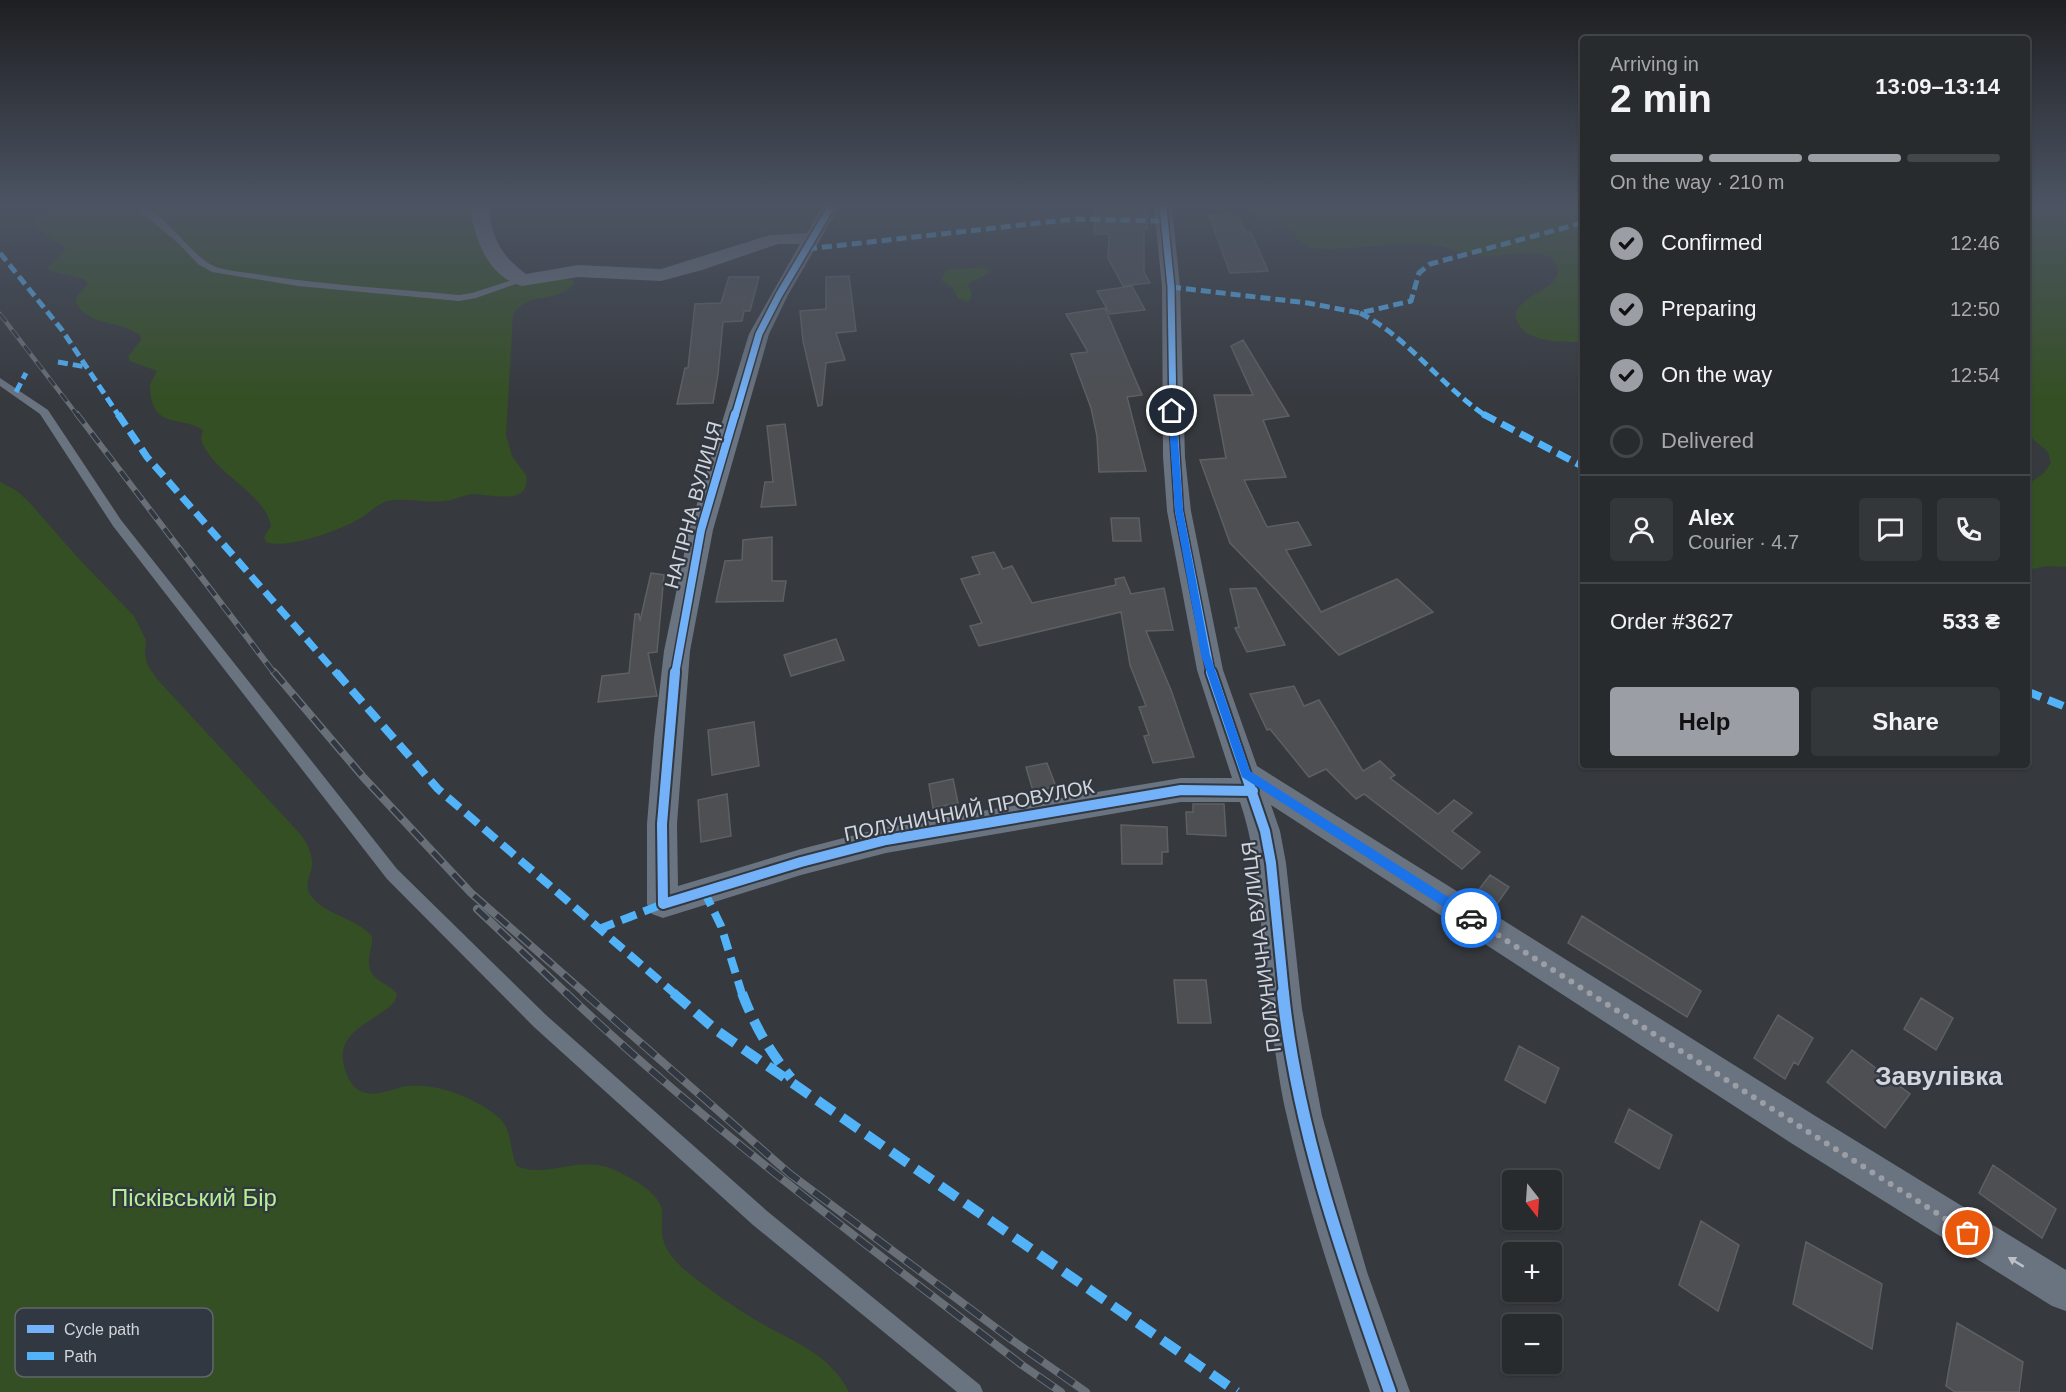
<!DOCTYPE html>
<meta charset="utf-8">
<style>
body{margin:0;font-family:Arial,sans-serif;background:#34373a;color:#f1f3f6;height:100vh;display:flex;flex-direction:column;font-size:22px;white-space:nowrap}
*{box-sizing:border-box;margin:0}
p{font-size:20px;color:#a5a7aa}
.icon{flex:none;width:33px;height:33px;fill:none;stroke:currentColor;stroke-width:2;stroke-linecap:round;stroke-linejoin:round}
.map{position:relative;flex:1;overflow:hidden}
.drawer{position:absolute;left:1580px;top:36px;width:450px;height:732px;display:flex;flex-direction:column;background:#282b2e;border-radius:6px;box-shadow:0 2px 4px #0004,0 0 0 2px #44474a}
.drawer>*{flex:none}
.needle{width:39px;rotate:163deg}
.buttons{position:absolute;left:1502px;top:1170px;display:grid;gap:12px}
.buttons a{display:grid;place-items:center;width:60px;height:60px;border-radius:6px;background:#282b2e;box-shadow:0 2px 4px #0004,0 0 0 2px #44474a;font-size:30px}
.pin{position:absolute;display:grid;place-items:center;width:51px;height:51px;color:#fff;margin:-26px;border:3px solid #fff;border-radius:50%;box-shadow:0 2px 6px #0007}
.courier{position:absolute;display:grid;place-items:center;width:60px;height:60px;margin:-30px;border:4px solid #1a73e8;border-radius:50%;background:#fff;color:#222;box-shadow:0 2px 8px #0007}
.headline em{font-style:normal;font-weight:800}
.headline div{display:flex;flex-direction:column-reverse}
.headline{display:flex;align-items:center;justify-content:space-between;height:102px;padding:0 30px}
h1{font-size:39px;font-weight:800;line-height:45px}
.bar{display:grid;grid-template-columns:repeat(4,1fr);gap:9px 6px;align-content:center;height:72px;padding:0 30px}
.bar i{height:8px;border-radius:4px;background:#44474a}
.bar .current{background:#9b9ea4}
.bar p{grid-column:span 4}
.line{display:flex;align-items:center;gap:15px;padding:0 30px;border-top:2px solid #44474a}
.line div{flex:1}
.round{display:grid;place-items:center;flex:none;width:63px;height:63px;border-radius:6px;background:#34373a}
ol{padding:0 30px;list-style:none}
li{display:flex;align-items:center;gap:18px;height:66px}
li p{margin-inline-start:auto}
li .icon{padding:6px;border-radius:50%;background:#9b9ea4;color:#111;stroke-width:4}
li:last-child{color:#a5a7aa}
li i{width:33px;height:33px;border:3px solid #44474a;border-radius:50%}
.action{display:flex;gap:12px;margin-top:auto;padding:12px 30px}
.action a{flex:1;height:69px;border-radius:6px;background:#9b9ea4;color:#111;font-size:24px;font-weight:800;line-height:69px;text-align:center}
.action a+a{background:#34373a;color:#f1f3f6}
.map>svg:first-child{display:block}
.green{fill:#344f23}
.building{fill:#4d4f53;stroke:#5d6063;stroke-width:1.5}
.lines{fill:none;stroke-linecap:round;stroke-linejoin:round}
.service{fill:#6a7380;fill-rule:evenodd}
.minor{fill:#6a7380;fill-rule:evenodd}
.rail-far3-casing{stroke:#696f77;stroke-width:4.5}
.rail-far2-casing{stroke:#696f77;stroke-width:6}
.rail-far1-casing{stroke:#696f77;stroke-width:8}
.rail-casing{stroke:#696f77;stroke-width:8}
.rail-far3{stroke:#323841;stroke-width:3;stroke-dasharray:10;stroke-linecap:butt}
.rail-far2{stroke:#323841;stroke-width:4;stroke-dasharray:12;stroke-linecap:butt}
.rail-far1{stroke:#323841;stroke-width:5;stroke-dasharray:15;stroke-linecap:butt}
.rail{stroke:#323841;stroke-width:6;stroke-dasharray:19;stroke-linecap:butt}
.quiet-far3{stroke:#52b3f8;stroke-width:5;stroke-dasharray:10 5;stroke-linecap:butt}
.quiet-far2{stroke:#52b3f8;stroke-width:7;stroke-dasharray:14 7;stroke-linecap:butt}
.quiet-far1{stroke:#52b3f8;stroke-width:8;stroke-dasharray:16 8;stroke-linecap:butt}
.quiet{stroke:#52b3f8;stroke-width:10;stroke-dasharray:20 10;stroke-linecap:butt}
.cycleway-far3-casing{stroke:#323841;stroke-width:10}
.cycleway-far2-casing{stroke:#323841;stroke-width:11}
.cycleway-far1-casing{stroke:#323841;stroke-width:14}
.cycleway-casing{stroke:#323841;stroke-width:16}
.cycleway-far3{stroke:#73b2f8;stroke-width:7}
.cycleway-far2{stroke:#73b2f8;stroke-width:8}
.cycleway-far1{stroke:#73b2f8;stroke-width:10}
.cycleway{stroke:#73b2f8;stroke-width:12}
.oneway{fill:#bdc1c9}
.route{fill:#1a73e8}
.done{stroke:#9b9ea4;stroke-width:6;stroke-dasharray:0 10.8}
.labels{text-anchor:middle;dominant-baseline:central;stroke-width:4.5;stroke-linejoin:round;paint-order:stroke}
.street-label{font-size:20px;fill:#d2d5db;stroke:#323841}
.near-park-label{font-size:24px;fill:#b4ef91;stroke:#323841}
.near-neighbourhood-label{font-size:26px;font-weight:bold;fill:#d2d5db;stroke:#323841}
.key{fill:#323841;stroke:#62676f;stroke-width:1.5}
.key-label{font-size:16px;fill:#d2d5db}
</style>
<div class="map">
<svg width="2066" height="1392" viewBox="0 0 2066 1392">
<rect width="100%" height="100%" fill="#36393e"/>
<path class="green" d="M63,207H475L510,276L565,278L573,280L574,283C556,305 529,290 513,314L506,435L512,456L526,475C532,507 489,494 472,494C463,495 455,500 445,501C428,503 411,499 394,500C378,501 372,512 359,519C341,530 285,550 266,542L264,537L271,526C265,492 211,473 201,439L203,430C181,415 150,431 150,384L157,371L130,361L128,357L141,340V336C120,319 91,328 76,303V298L88,283L84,279L51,271L48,267L65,251L63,246L38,229L33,222L39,215Z
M1249,207H1582V342C1564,342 1525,343 1517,321C1514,315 1517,308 1522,304C1534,292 1550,290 1558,274C1560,239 1503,259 1483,256C1462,254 1442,244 1420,243C1384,242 1346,252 1310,248L1301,242L1287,226L1259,221Z
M2027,207H2066V567L2047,566L2027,570V485L2043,474L2051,463L2048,452L2027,434Z
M982,267L987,268L989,273L968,284L972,294L969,302L958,299L953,288L941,280L946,270Z
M0,482L17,491L29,502L79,559L134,616L146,640L145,654L147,664L157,679L302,836C307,845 312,852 312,862C313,873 303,884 310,894C323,915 355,917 372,936C373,946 368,954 369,964C370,981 389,983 397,994L394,1003C368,1026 330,1033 347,1075C351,1084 356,1091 366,1093C380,1096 394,1088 407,1086C435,1082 476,1098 497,1116C514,1130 508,1148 517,1166C548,1180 580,1152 619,1172C634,1180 654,1190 661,1206C664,1215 661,1224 662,1233C663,1249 675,1261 686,1271C708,1289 733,1306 757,1321C793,1342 829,1353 849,1392H0Z"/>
<path class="building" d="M1096,207H1147V229H1144V272L1150,283L1123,286L1108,258L1109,234H1094Z
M1237,214L1245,232H1251L1268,271L1230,273L1209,215Z
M849,276L856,331L836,333L845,360L826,363L822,405L818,406L803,341L800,311L826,309V277Z
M729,277H759L750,311H744L742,321L723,322L718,374L713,403L677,404L685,368H688L695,304L721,303Z
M1132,286L1145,310L1110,314L1097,291Z
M1105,308L1142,395L1127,397L1146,471L1099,472L1097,436L1091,408L1071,354L1088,352L1066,314Z
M1243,340L1289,416L1263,420L1286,477L1244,480L1267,527L1298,522L1311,545L1286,550L1321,612L1397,579L1433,612L1339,655L1230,543L1200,460L1226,458L1214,395H1253L1231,346Z
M785,424L796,505L761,507L765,482H773L767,426Z
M1111,518H1139L1141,541H1113Z
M772,537V581H786L783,601L716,602L725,561L742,560L743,540Z
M994,552L1003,569L1012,566L1032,603L1116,585L1115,579L1124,577L1131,594L1164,588L1173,630L1146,631L1171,690L1194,757L1153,763L1144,736L1149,735L1139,707L1146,706L1130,665L1121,612L979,646L970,626L982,623L961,579L980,574L972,557Z
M651,573L664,575L657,652L648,653L657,696L598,702L602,676L629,673L635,614H639L640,621Z
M1256,588L1285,645L1247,652L1235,628L1239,627L1230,589Z
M836,639L844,660L791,676L784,655Z
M1294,686L1304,706L1319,700L1363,771L1380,761L1395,775L1390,778L1438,814L1454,800L1472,813L1452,831L1480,852L1462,869L1364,794L1356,799L1326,769L1309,777L1270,729L1267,730L1250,694Z
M754,722L759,766L712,775L708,730Z
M1047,763L1056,787L1033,791L1026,767Z
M953,779L958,803L933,808L929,784Z
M727,794L731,836L701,842L698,800Z
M1193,804H1224L1226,836L1187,834L1186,812H1193Z
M1121,825L1167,827L1168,852H1162V864H1122Z
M1490,875L1509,887L1494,908L1474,896Z
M1582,916L1701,991L1687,1017L1568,943Z
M1174,980H1206L1211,1023H1178Z
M1921,998L1953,1018L1936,1050L1904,1029Z
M1778,1015L1813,1038L1798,1065L1794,1062L1785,1079L1754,1058Z
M1519,1046L1559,1068L1545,1103L1505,1080Z
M1852,1050L1910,1094L1885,1128L1827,1082Z
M1629,1109L1672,1135L1659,1169L1615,1142Z
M1993,1165L2056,1209L2042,1238L1979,1193Z
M1701,1221L1739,1245L1718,1311L1679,1285Z
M1806,1242L1882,1284L1872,1349L1793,1304Z
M1957,1323L2023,1362L2019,1392H1955L1946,1386Z"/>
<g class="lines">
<path class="service" d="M136,207C165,207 191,260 219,268C234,272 252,273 268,276C331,285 395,289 459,295L472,293L522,277L527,280L476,298L459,301L298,286L212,272L198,264L179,244Z
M0,378L48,410L121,520L397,869L546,1015L767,1211L980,1385L983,1392H957L753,1225L534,1027L387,879L113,526L40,414L0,386Z"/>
<path class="minor" d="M470,207H488C492,238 501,256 526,274L578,265L661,269L770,235L807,233L822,207H839L788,295L769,334L713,530L690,651L677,824L678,886L801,849L886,827L1181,778H1232L1197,670L1167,511L1163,457L1162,287L1154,207H1172L1180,287L1185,457L1191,511L1223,670L1257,766L1817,1117L2066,1270V1311L2052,1306L1791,1143L1271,805L1280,831L1286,863L1302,1009L1322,1116L1367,1272L1410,1392H1370C1339,1301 1308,1210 1287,1117C1280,1089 1277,1060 1272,1032C1259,955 1265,876 1240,802H1181L886,853L801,875L663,918L652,914L647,904V824L654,738L664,651L689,530L749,334L800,244H778L702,270L661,281L578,277L522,286C488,277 474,238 470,207Z"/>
<defs>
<path id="rail-far3" d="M0,314L78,416"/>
<path id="rail-far2" d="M77,414L275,674"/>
<path id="rail-far1" d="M274,672L364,778L471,893L586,994
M477,909L567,994"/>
<path id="rail" d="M566,993C708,1128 867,1245 1022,1365L1061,1392
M584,993L790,1174L1012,1340L1086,1392"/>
</defs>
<use href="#rail-far3" class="rail-far3-casing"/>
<use href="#rail-far2" class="rail-far2-casing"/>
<use href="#rail-far1" class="rail-far1-casing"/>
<use href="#rail" class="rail-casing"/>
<use href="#rail-far3" class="rail-far3"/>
<use href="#rail-far2" class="rail-far2"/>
<use href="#rail-far1" class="rail-far1"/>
<use href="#rail" class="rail"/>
<path class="quiet-far3" d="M807,249L1075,219L1164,221
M0,253L62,330L119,416
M1171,287L1308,303L1360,313L1411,301L1419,273L1430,264L1582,223
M1360,313C1409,338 1440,385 1486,416
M58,362L86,367
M16,392L26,373"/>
<path class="quiet-far2" d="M118,414L147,457L337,674
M1483,414L1582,466"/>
<path class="quiet-far1" d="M336,672L438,789L675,994
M2026,691L2066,707
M704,891L721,926L742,994
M599,929L663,904"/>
<path class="quiet" d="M673,993L716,1030L1237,1392
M742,993C754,1025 770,1052 791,1078"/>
<defs>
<path id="cycleway-far3" d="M1163,207L1171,287L1173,416
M735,416L759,334L779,295L831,207"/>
<path id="cycleway-far2" d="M1173,414L1179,511L1211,674
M675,674L701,530L735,414"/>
<path id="cycleway-far1" d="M675,672L662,824L663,904L801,862L886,840L1181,790L1253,791
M1211,672L1265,831L1271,863L1284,994"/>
<path id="cycleway" d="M1283,993C1297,1130 1345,1263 1390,1392"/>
</defs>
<use href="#cycleway-far3" class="cycleway-far3-casing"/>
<use href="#cycleway-far2" class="cycleway-far2-casing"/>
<use href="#cycleway-far1" class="cycleway-far1-casing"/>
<use href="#cycleway" class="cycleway-casing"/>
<use href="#cycleway-far3" class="cycleway-far3"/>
<use href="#cycleway-far2" class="cycleway-far2"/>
<use href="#cycleway-far1" class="cycleway-far1"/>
<use href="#cycleway" class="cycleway"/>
</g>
<defs><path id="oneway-solid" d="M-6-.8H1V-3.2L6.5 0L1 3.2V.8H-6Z" transform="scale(1.5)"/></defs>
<use class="oneway" href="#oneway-solid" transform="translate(2016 1262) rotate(-149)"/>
<linearGradient id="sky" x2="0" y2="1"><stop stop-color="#1e1f22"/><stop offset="0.51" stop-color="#4c5463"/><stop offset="1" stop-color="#4c5463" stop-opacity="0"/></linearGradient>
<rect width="2066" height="402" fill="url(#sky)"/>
<path class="route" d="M1172,408L1176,411L1183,511L1210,655L1250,771L1475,914V922H1467L1242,777L1201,655L1175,511L1168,411Z"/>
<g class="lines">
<path class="done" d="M1471,918L1968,1233"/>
</g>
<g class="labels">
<g class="street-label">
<text transform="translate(693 505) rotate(-75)">НАГІРНА ВУЛИЦЯ</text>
<text transform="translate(969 810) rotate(-11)">ПОЛУНИЧНИЙ ПРОВУЛОК</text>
<text transform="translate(1261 947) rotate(-97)">ПОЛУНИЧНА ВУЛИЦЯ</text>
</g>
<g class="near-park-label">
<text x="194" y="1197">Пісківський Бір</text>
</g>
<g class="near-neighbourhood-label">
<text x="1939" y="1076">Завулівка</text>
</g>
</g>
<rect x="15" y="1308" width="198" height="69" rx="9" class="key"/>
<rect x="27" y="1325" width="27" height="8" fill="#73b2f8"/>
<rect x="27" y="1352" width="27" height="8" fill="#52b3f8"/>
<g class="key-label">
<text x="64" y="1335">Cycle path</text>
<text x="64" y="1362">Path</text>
</g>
</svg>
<div class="buttons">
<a><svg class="needle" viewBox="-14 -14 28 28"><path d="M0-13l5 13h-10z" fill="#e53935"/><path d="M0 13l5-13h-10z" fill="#a5a7aa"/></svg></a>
<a>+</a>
<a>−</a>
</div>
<div class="pin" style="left:1968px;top:1233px;background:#ea580c"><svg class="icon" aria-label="bag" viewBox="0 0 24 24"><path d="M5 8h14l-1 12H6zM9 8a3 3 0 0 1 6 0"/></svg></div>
<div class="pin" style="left:1172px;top:411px;background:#1f2937"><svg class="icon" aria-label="home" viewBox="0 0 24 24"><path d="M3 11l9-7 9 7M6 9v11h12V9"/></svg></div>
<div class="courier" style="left:1471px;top:918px"><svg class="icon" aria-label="car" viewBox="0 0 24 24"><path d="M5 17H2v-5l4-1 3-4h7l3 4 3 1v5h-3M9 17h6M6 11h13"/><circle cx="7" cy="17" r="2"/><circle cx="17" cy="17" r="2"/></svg></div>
<section class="drawer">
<div class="headline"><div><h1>2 min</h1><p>Arriving in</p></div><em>13:09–13:14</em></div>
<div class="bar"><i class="current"></i><i class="current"></i><i class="current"></i><i></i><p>On the way · 210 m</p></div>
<ol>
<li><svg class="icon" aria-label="check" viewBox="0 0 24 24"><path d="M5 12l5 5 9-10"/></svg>Confirmed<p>12:46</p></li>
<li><svg class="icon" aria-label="check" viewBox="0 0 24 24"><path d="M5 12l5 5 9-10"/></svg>Preparing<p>12:50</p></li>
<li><svg class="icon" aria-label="check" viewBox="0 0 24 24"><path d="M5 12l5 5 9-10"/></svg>On the way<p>12:54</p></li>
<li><i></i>Delivered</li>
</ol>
<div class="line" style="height:108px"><a class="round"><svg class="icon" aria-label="person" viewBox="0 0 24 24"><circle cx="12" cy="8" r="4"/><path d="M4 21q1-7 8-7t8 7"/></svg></a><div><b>Alex</b><p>Courier · 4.7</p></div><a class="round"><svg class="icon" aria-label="chat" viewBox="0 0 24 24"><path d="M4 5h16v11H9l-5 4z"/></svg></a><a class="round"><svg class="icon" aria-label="phone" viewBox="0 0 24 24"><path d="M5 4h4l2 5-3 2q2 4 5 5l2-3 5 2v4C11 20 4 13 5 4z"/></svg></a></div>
<div class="line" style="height:78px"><div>Order #3627</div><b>533 ₴</b></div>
<div class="action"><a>Help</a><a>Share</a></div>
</section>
</div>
